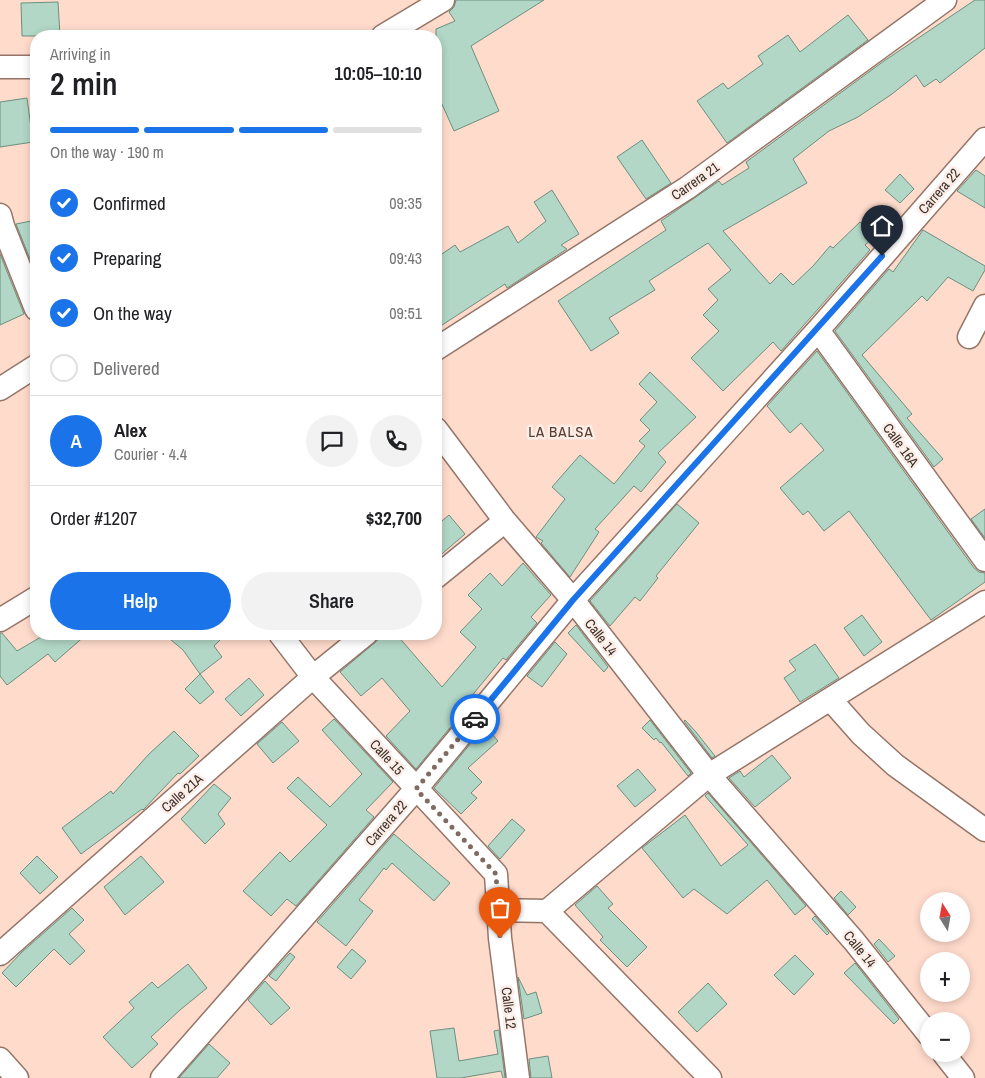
<!DOCTYPE html>
<meta charset="utf-8">
<style>
body{margin:0;font-family:"Archivo Narrow",sans-serif;background:#f2f2f2;color:#202124;height:100vh;display:flex;flex-direction:column;font-size:19px;white-space:nowrap}
*{box-sizing:border-box;margin:0}
p{font-size:16px;color:#757577}
.icon{flex:none;width:28px;height:28px;fill:none;stroke:currentColor;stroke-width:2;stroke-linecap:round;stroke-linejoin:round}
.map{position:relative;flex:1;overflow:hidden}
.drawer{position:absolute;left:30px;top:30px;width:412px;height:610px;display:flex;flex-direction:column;background:#fff;border-radius:20px;box-shadow:0 2px 8px #0003}
.drawer>*{flex:none}
.needle{width:32px;rotate:349deg}
.tools{position:absolute;left:920px;top:892px;display:grid;gap:10px}
.tools a{display:grid;place-items:center;width:50px;height:50px;border-radius:50%;background:#fff;box-shadow:0 2px 8px #0003;font-size:25px}
.pin{position:absolute;display:grid;place-items:center;width:42px;height:42px;color:#fff;margin:-51px -21px;border-radius:50% 50% 50% 0;rotate:-45deg;box-shadow:0 0 5px #0007}
.pin .icon{rotate:45deg}
.courier{position:absolute;display:grid;place-items:center;width:50px;height:50px;margin:-25px;border:4px solid #1a73e8;border-radius:50%;background:#fff;color:#222;box-shadow:0 1px 6px #0007}
.summary em{font-style:normal;font-weight:600}
.summary div{display:flex;flex-direction:column-reverse}
.summary{display:flex;align-items:center;justify-content:space-between;height:85px;padding:0 20px}
h1{font-size:32px;font-weight:600;line-height:38px}
.bar{display:grid;grid-template-columns:repeat(4,1fr);gap:8px 5px;align-content:center;height:60px;padding:0 20px}
.bar i{height:6px;border-radius:4px;background:#e0e0e0}
.bar .current{background:#1a73e8}
.bar p{grid-column:span 4}
.line{display:flex;align-items:center;gap:12px;padding:0 20px;border-top:1px solid #e0e0e0}
.line div{flex:1}
.round{display:grid;place-items:center;flex:none;width:52px;height:52px;border-radius:26px;background:#f2f2f2}
ol{padding:0 20px;list-style:none}
li{display:flex;align-items:center;gap:15px;height:55px}
li p{margin-inline-start:auto}
li .icon{padding:5px;border-radius:50%;background:#1a73e8;color:#fff;stroke-width:4}
li:last-child{color:#757577}
li i{width:28px;height:28px;border:2px solid #e0e0e0;border-radius:50%}
.cta{display:flex;gap:10px;margin-top:auto;padding:10px 20px}
.cta a{flex:1;height:58px;border-radius:30px;background:#1a73e8;color:#fff;font-size:20px;font-weight:600;line-height:58px;text-align:center}
.cta a+a{background:#f2f2f2;color:#202124}
.map>svg:first-child{display:block}
.building{fill:#b2d7c6;stroke:#6c8f7f}
.lines{fill:none;stroke-linecap:round;stroke-linejoin:round}
.minor-casing{stroke:#957568;stroke-width:25}
.minor{stroke:#fff;stroke-width:22}
.done{stroke:#806b62;stroke-width:5;stroke-dasharray:0 9}
.route{stroke:#1a73e8;stroke-width:6}
.labels{text-anchor:middle;dominant-baseline:central;stroke-width:5;stroke-linejoin:round;paint-order:stroke}
.street-label{font-size:14px;fill:#3c2f29;stroke:#fcede7}
.neighbourhood-label{font-size:15px;letter-spacing:1px;fill:#5a3d31;stroke:#fcede7}
</style>
<div class="map">
<svg width="985" height="1078" viewBox="0 0 985 1078">
<rect width="100%" height="100%" fill="#ffdbcc"/>
<path class="building" d="M456,0H544L471,46L499,111L454,131L436,91V29L455,21L449,12L454,7Z
M975,0H985V48L940,83L936,79L924,87L916,75L892,94L858,117L829,131L793,159L807,183L723,231L770,284L781,273L793,285L813,266L830,246L833,248L860,222L874,237L865,245L870,250L781,351L773,342L723,391L691,358L719,331L703,315L718,300L708,289L731,270L708,243L649,281L655,290L609,318L619,333L591,351L558,301L666,230L661,221L719,181L722,185L749,168L746,162L884,61Z
M58,2L60,36H22L21,3Z
M848,15L868,40L727,143L697,101L723,83L728,89L763,64L758,56L788,35L800,52Z
M27,98L33,142L0,147V102Z
M642,140L671,183L646,199L617,157Z
M976,170L985,176V208L957,191Z
M900,174L914,189L900,203L885,190Z
M552,190L579,234L561,245L567,249L507,288L505,284L436,329V258L455,245L460,252L508,226L518,243L546,221L534,202Z
M36,220V274L16,224Z
M923,230L985,266V270L973,291L948,277L927,301L922,296L862,355L912,414L907,418L943,459L934,467L835,331L889,269L893,272Z
M0,254L24,314L0,325Z
M817,351L974,568L979,572L985,573V582L931,620L849,511L824,531L808,511L803,515L780,488L824,450L801,423L790,433L767,406Z
M650,372L696,417L658,453L666,462L641,492L634,486L595,529L599,532L570,577L541,543L543,541L536,537L565,499L552,487L580,455L614,484L645,446L639,441L650,430L640,420L657,402L639,384Z
M677,504L699,523L656,576L658,578L640,601L635,597L610,626L590,601Z
M985,509V538L971,519Z
M449,515L465,534L436,559V526Z
M523,563L551,595L531,617L537,623L506,660L503,658L465,704L467,707L416,769L386,736L410,711L382,678L361,696L340,672L385,634H396L442,687L476,647L460,632L482,609L468,595L490,573L502,586Z
M862,615L882,642L864,656L844,628Z
M576,625L608,667L604,672L568,633Z
M0,633H2L17,651L46,634H87L55,662L48,654L7,685L0,676Z
M164,634H226L214,646L222,657L200,674L183,650Z
M555,642L567,654L542,687L527,676Z
M815,644L839,678L800,702L784,678L796,670L789,661Z
M200,674L214,692L200,704L185,689Z
M249,678L264,695L241,716L225,699Z
M334,719L393,782L366,810L374,817L296,906L287,899L271,916L243,891L280,852L290,862L327,825L287,788L298,777L330,807L362,774L322,730Z
M650,720L691,773L688,776L661,742L660,743L656,738L654,740L642,728Z
M685,720L696,732L715,756L712,758L684,721Z
M282,722L299,741L273,763L257,744Z
M485,726L498,741L468,768L482,782L471,793L477,798L461,814L434,788Z
M174,731L199,756L180,774L178,773L143,810L142,809L81,854L62,828L111,791L113,794L149,754Z
M772,755L791,778L755,807L729,778L740,771L744,777Z
M638,769L656,790L635,807L617,786Z
M214,784L231,798L218,814L225,824L205,844L181,819Z
M708,793L806,906L795,915L767,880L727,914L694,889L683,898L642,848L685,815L721,866L748,845L705,796Z
M512,819L525,830L500,859L488,846Z
M394,834L450,883L434,901L392,863L386,870L384,868L359,900L373,911L346,946L317,922Z
M37,856L58,877L40,894L20,873Z
M141,856L164,882L125,915L104,887Z
M597,886L613,904L608,908L647,947L627,967L600,940L603,937L575,905Z
M841,891L856,907L848,915L834,898Z
M72,908L84,920L69,934L85,951L70,965L54,949L16,987L2,973L22,952Z
M815,916L829,933L827,935L812,919Z
M879,939L895,956L888,962L874,944Z
M352,949L366,961L351,979L337,967Z
M290,953L295,957L276,981L269,976Z
M795,955L814,974L794,995L774,975Z
M855,963L899,1019L894,1024L844,973Z
M188,964L207,988L180,1010L151,1037L158,1044L132,1068L103,1037L134,1008L129,1002L152,982L158,988Z
M518,977L527,995L536,992L542,1013L524,1019Z
M265,981L290,1008L271,1025L248,1000Z
M708,983L727,1004L697,1032L678,1012Z
M454,1028L459,1061L498,1054L494,1031L499,1030L505,1078H503L501,1071L461,1078H437L430,1031Z
M209,1044L230,1063L217,1078H179Z
M548,1056L552,1078H531L529,1059Z"/>
<g class="lines">
<defs>
<path id="minor" d="M383,36L443,0
M0,67H36
M0,215L3,226L36,309
M818,330L985,560
M969,337L985,306
M436,349L687,188L945,0
M0,389L36,366
M436,429L505,521L573,600L709,775L854,941L929,1035
M436,577L505,521
M0,620L36,598
M280,634L313,677L496,874L500,938L518,1078
M830,699L861,734L895,765L985,830
M499,910L547,911L709,775L985,602
M547,911L710,1078
M0,954L313,677L366,634
M944,1054L963,1078
M0,1059L17,1078
M162,1078L416,789L573,600L818,330L985,139"/>
</defs>
<use href="#minor" class="minor-casing"/>
<use href="#minor" class="minor"/>
</g>
<g class="lines">
<path class="done" d="M475,719L416,789L496,874L500,938"/>
<path class="route" d="M475,719L573,600L882,256"/>
</g>
<g class="labels">
<g class="street-label">
<text transform="translate(695 181) rotate(-35)">Carrera 21</text>
<text transform="translate(939 191) rotate(-49)">Carrera 22</text>
<text transform="translate(901 445) rotate(54)">Calle 16A</text>
<text transform="translate(601 637) rotate(52)">Calle 14</text>
<text transform="translate(387 757) rotate(47)">Calle 15</text>
<text transform="translate(182 793) rotate(-42)">Calle 21A</text>
<text transform="translate(386 823) rotate(-49)">Carrera 22</text>
<text transform="translate(860 949) rotate(51)">Calle 14</text>
<text transform="translate(509 1008) rotate(83)">Calle 12</text>
</g>
<g class="neighbourhood-label">
<text x="561" y="431">LA BALSA</text>
</g>
</g>
</svg>
<div class="tools">
<a><svg class="needle" viewBox="-14 -14 28 28"><path d="M0-13l5 13h-10z" fill="#e53935"/><path d="M0 13l5-13h-10z" fill="#757577"/></svg></a>
<a>+</a>
<a>−</a>
</div>
<div class="pin" style="left:500px;top:938px;background:#ea580c"><svg class="icon" aria-label="bag" viewBox="0 0 24 24"><path d="M5 8h14l-1 12H6zM9 8a3 3 0 0 1 6 0"/></svg></div>
<div class="pin" style="left:882px;top:256px;background:#1f2937"><svg class="icon" aria-label="home" viewBox="0 0 24 24"><path d="M3 11l9-7 9 7M6 9v11h12V9"/></svg></div>
<div class="courier" style="left:475px;top:719px"><svg class="icon" aria-label="car" viewBox="0 0 24 24"><path d="M5 17H2v-5l4-1 3-4h7l3 4 3 1v5h-3M9 17h6M6 11h13"/><circle cx="7" cy="17" r="2"/><circle cx="17" cy="17" r="2"/></svg></div>
<section class="drawer">
<div class="summary"><div><h1>2 min</h1><p>Arriving in</p></div><em>10:05–10:10</em></div>
<div class="bar"><i class="current"></i><i class="current"></i><i class="current"></i><i></i><p>On the way · 190 m</p></div>
<ol>
<li><svg class="icon" aria-label="check" viewBox="0 0 24 24"><path d="M5 12l5 5 9-10"/></svg>Confirmed<p>09:35</p></li>
<li><svg class="icon" aria-label="check" viewBox="0 0 24 24"><path d="M5 12l5 5 9-10"/></svg>Preparing<p>09:43</p></li>
<li><svg class="icon" aria-label="check" viewBox="0 0 24 24"><path d="M5 12l5 5 9-10"/></svg>On the way<p>09:51</p></li>
<li><i></i>Delivered</li>
</ol>
<div class="line" style="height:90px"><b class="round" style="background:#1a73e8;color:#fff">A</b><div><b>Alex</b><p>Courier · 4.4</p></div><a class="round"><svg class="icon" aria-label="chat" viewBox="0 0 24 24"><path d="M4 5h16v11H9l-5 4z"/></svg></a><a class="round"><svg class="icon" aria-label="phone" viewBox="0 0 24 24"><path d="M5 4h4l2 5-3 2q2 4 5 5l2-3 5 2v4C11 20 4 13 5 4z"/></svg></a></div>
<div class="line" style="height:65px"><div>Order #1207</div><b>$32,700</b></div>
<div class="cta"><a>Help</a><a>Share</a></div>
</section>
</div>
